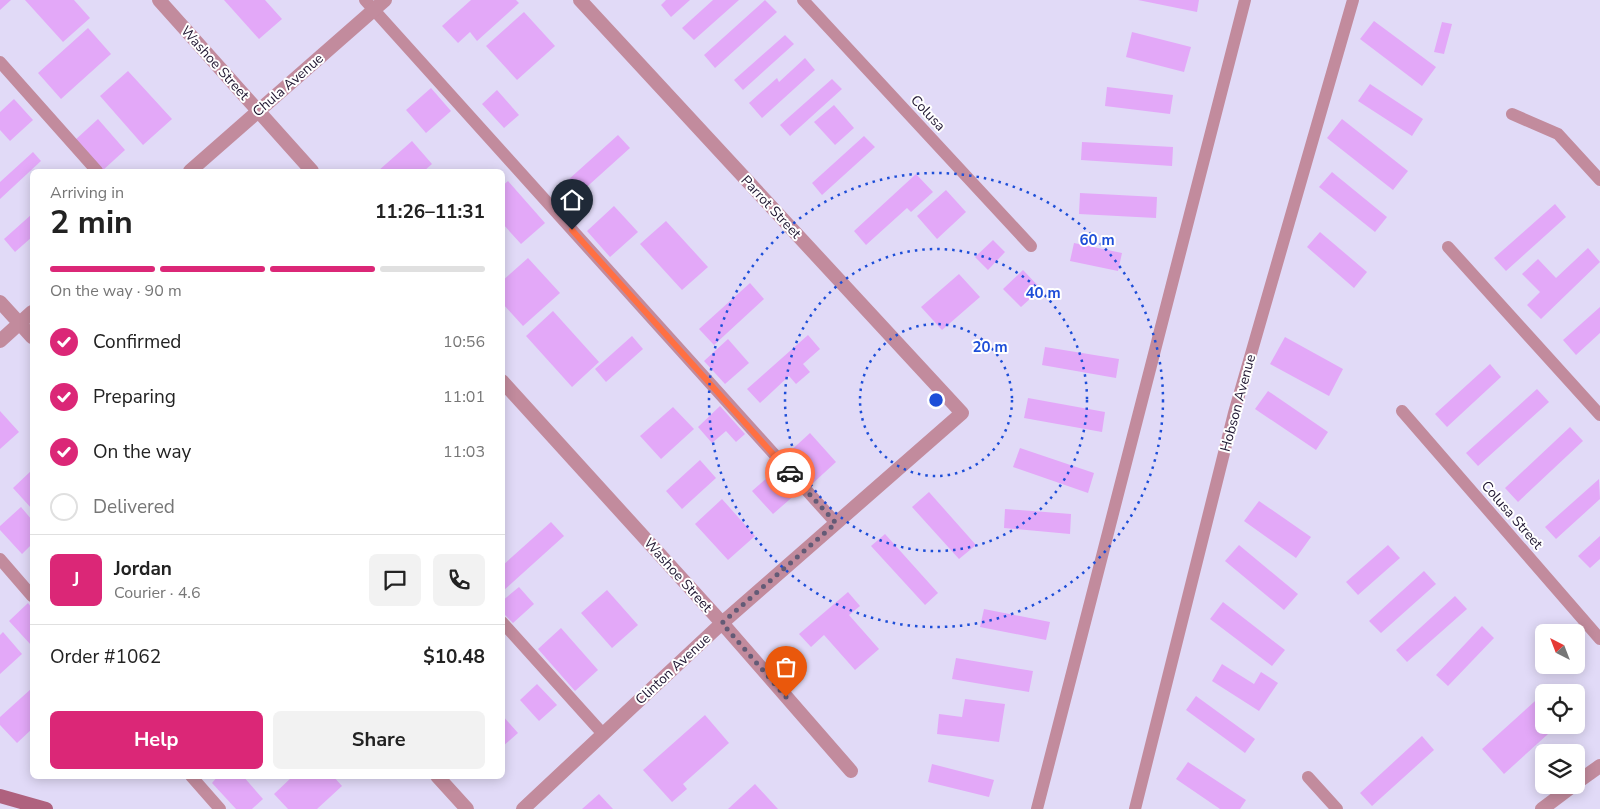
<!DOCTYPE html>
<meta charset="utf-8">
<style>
body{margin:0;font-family:"Nunito Sans",sans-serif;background:#f2f2f2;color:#222;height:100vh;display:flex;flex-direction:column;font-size:19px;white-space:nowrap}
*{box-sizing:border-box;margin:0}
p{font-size:16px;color:#767676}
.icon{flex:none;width:28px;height:28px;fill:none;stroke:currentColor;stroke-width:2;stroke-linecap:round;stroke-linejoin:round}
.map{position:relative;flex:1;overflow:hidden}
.sheet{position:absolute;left:30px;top:169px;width:475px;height:610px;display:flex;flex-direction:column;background:#fff;border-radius:8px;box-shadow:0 2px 12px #0003}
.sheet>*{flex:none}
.needle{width:32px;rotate:318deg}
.buttons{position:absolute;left:1535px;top:624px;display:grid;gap:10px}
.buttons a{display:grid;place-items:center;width:50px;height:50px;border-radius:8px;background:#fff;box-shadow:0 2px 12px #0003;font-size:25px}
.pin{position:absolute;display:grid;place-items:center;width:42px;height:42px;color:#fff;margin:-51px -21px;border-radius:50% 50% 50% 0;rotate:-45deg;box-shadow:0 0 5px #0007}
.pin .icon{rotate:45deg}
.courier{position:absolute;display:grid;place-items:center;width:50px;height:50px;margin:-25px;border:4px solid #ff7043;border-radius:50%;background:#fff;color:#222;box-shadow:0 1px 6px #0007}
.summary em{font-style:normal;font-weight:700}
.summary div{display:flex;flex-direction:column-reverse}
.summary{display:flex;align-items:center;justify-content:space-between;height:85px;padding:0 20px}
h1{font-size:32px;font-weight:700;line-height:38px}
.bar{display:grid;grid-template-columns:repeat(4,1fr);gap:8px 5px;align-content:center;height:60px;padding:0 20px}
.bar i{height:6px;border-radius:4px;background:#e0e0e0}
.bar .selected{background:#db2777}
.bar p{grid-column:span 4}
.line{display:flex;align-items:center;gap:12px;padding:0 20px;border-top:1px solid #e0e0e0}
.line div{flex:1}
.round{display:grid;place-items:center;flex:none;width:52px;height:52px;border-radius:8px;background:#f2f2f2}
ol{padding:0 20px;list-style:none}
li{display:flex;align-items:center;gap:15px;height:55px}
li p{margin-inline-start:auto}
li .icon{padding:5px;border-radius:50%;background:#db2777;color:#fff;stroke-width:4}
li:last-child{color:#767676}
li i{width:28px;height:28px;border:2px solid #e0e0e0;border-radius:50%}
.button{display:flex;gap:10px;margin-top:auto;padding:10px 20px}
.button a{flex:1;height:58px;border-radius:8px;background:#db2777;color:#fff;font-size:20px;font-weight:700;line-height:58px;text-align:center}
.button a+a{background:#f2f2f2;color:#222}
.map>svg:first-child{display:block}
.building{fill:#e3a8f8}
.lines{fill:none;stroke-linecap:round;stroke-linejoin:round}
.service{stroke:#c28b9d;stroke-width:12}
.minor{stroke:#c28b9d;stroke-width:14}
.secondary{stroke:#af617e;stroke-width:14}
.done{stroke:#635b76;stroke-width:5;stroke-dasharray:0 9}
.route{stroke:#ff7043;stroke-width:6}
.ring{fill:none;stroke:#1d4ed8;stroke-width:2.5;stroke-dasharray:2.5 5}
.labels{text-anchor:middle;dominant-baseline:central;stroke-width:4;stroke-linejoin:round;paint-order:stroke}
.street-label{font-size:14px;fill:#1f1631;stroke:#fff}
.centre{fill:#1d4ed8;stroke:#fff;stroke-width:2.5}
.ring-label{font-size:15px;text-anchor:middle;font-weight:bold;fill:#1d4ed8;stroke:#fff;stroke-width:4;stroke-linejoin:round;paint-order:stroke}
</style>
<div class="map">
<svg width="1600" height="809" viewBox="0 0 1600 809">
<rect width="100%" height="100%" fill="#e1daf7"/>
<path class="building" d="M0,0H11L0,10Z
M25,0H74L90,18L63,42Z
M224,0H265L282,19L259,39Z
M471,0H516L519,3L477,41L470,32L458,43L442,26Z
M666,0H690L671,17L661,5Z
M713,0H739L694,40L682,28Z
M765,0L777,12L715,68L704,55Z
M1138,0H1199L1197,12Z
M524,12L555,46L517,80L486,46Z
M1374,21L1436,67L1422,86L1360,39Z
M1442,22L1452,24L1444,54L1434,52Z
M88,28L111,54L61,99L38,73Z
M1132,32L1191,47L1184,72L1126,57Z
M785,35L794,44L743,90L734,80Z
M805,58L815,70L762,118L749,103L777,78L779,82Z
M128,71L172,119L143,145L100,96Z
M832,79L842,89L790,136L780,125Z
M1370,84L1423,119L1412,136L1358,101Z
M1107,87L1173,95L1170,114L1105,106Z
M431,88L451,111L426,133L406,110Z
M497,90L519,115L504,128L482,104Z
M14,99L33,120L10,141L0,130V112Z
M834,105L854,128L835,145L814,122Z
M98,119L125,150L102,171L74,141Z
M1342,119L1408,171L1393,190L1327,138Z
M618,135L630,148L580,193L568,180Z
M864,136L875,147L822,195L812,183Z
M412,141L432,164L424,171H378Z
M1082,142L1173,147L1172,166L1081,160Z
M33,152L41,161L0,199V182Z
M1332,172L1387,217L1375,232L1319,187Z
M916,174L933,192L911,212L907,208L866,245L854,231Z
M508,181L545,223L521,244L502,223V186Z
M946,190L966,212L937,239L917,216Z
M1080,193L1157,197L1156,218L1079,214Z
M1555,204L1566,217L1506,271L1494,258Z
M614,206L638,232L610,257L587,231Z
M32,214V237L15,252L4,239Z
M666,221L708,267L682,290L640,244Z
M1320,232L1367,272L1354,288L1307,247Z
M993,240L1005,252L988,270L975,257Z
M1074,243L1122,253L1118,271L1070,261Z
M1588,248L1600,262L1541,319L1527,305L1540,292L1522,274L1538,259L1556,278Z
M528,258L560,293L523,326L502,303V281Z
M1023,270L1041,289L1021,307L1003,289Z
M959,274L980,297L942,330L921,307Z
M750,283L764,299L714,345L699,329Z
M1600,307V333L1576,355L1563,340Z
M553,311L599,362L572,387L526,336Z
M808,335L820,349L803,364L810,372L796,384L789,376L760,403L747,389Z
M632,336L643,349L606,382L595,369Z
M1285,337L1343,369L1329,396L1270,364Z
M728,339L749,363L725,384L704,361Z
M1045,347L1119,359L1116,378L1042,365Z
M1490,364L1501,377L1447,427L1435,414Z
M1537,389L1549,402L1478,466L1466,453Z
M1268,391L1328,432L1316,450L1255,409Z
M1028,398L1105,412L1102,432L1024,418Z
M720,406L745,434L736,442L726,431L712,443L698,427Z
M673,407L694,429L661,459L640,436Z
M0,411L19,432L0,449Z
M1570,427L1583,441L1518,502L1505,488Z
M810,433L836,462L812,484L786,455Z
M1020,448L1094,473L1088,493L1013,467Z
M700,460L716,478L682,509L666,491Z
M32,470V509L13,488Z
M776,470L797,493L773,514L752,491Z
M1599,479L1600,499L1556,539L1545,527Z
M929,492L976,545L959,559L912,507Z
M722,499L755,536L728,560L695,524Z
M1259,501L1311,537L1296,558L1244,521Z
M21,507L32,520V544L22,554L0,530V526Z
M1005,509L1071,514L1070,534L1004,528Z
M551,522L564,536L503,591L502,566Z
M885,534L938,593L925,605L871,546Z
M1600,536V559L1590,568L1578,556Z
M1239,545L1298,594L1284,610L1225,561Z
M1388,545L1400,558L1358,595L1346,582Z
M1424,571L1436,584L1381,633L1369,621Z
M519,587L534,604L513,623L502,612V601Z
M607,590L638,625L612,648L581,613Z
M848,592L860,606L849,615L879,649L855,670L824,635L811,647L799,634Z
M1455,596L1467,609L1407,662L1396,650Z
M1223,602L1285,650L1272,666L1210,619Z
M28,603L32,608V643L31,645L9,621Z
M984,609L1050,622L1046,640L980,627Z
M1482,626L1494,638L1448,686L1436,675Z
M561,628L598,670L575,691L538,649Z
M3,632L22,654L0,674V635Z
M956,658L1033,671L1029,692L952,679Z
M1222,664L1254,684L1261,672L1278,683L1259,711L1212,681Z
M537,684L557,705L539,721L520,700Z
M32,688V729L17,743L0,725V717Z
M1544,693V725H1558L1504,774L1482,749Z
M1196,696L1255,739L1245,753L1186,710Z
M965,699L1005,704L999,742L937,734L939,714L962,717Z
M502,715L518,733L502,747Z
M705,715L729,743L683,784L687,789L672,802L643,770Z
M1422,736L1434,750L1372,806L1360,793Z
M1188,762L1246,800L1240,809H1220L1176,779Z
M932,764L994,780L989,797L928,782Z
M218,776H243L263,799L252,809H236L212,783Z
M293,776H333L342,786L317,809H288L274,794Z
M755,784L778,809H728Z
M599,794L613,809H582Z"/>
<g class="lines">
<path class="service" d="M365,0L836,523
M803,0L1031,246
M0,62L97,171
M1512,114L1558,134L1600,180
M1448,247L1600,415
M1402,411L1600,639
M0,559L32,596
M502,622L603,734
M191,776L220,809
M1308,777L1337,809
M1037,809L1245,0
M1135,809L1234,413L1353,0"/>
<path class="minor" d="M159,0L312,171
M190,171L385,0
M0,302L32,337
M0,341L32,312
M502,381L722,623L851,771
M437,776L467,809
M1576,783L1600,766
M523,809L722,623L962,413L580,0
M1542,809L1574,785"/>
<path class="secondary" d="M0,796L46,809"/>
</g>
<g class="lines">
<path class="done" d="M786,697L722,623L836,523L790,473"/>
<path class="route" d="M572,230L790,473"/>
</g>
<g class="ring">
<circle cx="936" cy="400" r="76"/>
<circle cx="936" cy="400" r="151"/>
<circle cx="936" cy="400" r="227"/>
</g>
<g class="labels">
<g class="street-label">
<text transform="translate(215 63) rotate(48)">Washoe Street</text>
<text transform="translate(288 85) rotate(-41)">Chula Avenue</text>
<text transform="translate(928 113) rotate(47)">Colusa</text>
<text transform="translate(771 207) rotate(47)">Parrot Street</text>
<text transform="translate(1238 403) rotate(-75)">Hobson Avenue</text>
<text transform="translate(1512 515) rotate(49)">Colusa Street</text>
<text transform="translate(678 575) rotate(48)">Washoe Street</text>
<text transform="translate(673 669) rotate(-43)">Clinton Avenue</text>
</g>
</g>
<circle cx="936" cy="400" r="8" class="centre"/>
<g class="ring-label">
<text x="1097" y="245">60 m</text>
<text x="1043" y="298">40 m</text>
<text x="990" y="352">20 m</text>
</g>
</svg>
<div class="buttons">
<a><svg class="needle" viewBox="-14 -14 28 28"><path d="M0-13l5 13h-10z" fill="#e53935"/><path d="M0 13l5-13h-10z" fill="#767676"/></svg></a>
<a><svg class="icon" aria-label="locate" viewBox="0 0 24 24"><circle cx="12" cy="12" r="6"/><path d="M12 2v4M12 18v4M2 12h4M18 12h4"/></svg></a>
<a><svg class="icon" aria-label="layers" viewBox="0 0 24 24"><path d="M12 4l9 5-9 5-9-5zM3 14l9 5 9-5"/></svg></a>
</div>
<div class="pin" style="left:786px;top:697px;background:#ea580c"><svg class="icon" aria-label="bag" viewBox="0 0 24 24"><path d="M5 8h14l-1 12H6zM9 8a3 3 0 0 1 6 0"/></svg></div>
<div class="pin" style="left:572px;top:230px;background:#1f2937"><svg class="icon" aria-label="home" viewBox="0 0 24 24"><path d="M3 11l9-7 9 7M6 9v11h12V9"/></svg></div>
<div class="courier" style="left:790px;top:473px"><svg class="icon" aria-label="car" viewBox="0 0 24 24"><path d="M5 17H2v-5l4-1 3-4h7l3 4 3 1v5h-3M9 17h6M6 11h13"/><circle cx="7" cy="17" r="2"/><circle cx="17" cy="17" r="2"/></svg></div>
<section class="sheet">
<div class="summary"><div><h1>2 min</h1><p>Arriving in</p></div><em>11:26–11:31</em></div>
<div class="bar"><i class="selected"></i><i class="selected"></i><i class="selected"></i><i></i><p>On the way · 90 m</p></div>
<ol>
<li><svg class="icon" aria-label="check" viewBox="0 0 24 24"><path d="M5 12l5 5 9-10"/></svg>Confirmed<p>10:56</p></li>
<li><svg class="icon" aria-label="check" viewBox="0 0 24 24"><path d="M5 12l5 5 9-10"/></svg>Preparing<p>11:01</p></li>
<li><svg class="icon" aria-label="check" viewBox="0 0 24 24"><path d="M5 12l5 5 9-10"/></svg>On the way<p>11:03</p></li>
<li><i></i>Delivered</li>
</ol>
<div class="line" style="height:90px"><b class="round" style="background:#db2777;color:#fff">J</b><div><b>Jordan</b><p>Courier · 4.6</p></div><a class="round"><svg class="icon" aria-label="chat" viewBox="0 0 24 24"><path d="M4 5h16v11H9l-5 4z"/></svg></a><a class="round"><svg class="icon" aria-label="phone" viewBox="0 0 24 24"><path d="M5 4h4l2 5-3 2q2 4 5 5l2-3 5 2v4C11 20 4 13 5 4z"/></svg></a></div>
<div class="line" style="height:65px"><div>Order #1062</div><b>$10.48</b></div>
<div class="button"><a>Help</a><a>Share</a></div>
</section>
</div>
